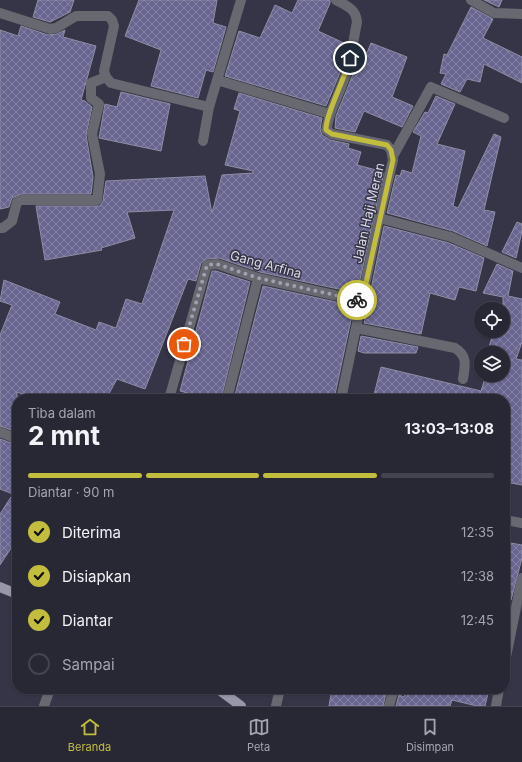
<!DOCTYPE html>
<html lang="id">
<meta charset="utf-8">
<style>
body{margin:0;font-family:Inter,sans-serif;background:#343441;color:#f1f3f6;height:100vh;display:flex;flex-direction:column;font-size:15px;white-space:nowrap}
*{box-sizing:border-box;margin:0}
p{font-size:13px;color:#a5a6ad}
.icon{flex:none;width:22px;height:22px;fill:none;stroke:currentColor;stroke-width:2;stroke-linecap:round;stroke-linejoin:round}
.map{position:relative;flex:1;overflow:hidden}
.details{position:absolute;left:12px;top:394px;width:498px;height:300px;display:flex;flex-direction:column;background:#282835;border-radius:16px;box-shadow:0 1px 3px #0004,0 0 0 1px #444450}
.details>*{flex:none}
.controls{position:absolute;left:474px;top:302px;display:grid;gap:8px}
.controls a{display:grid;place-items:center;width:36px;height:36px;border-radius:50%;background:#282835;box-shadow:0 1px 3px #0004,0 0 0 1px #444450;font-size:20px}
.pin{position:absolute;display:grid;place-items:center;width:34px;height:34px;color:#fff;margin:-17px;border:2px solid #fff;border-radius:50%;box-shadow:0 1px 4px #0007}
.courier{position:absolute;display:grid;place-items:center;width:40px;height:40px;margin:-20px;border:3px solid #c3bd3e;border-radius:50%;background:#fff;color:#222;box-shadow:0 1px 5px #0007}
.headline em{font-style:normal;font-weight:700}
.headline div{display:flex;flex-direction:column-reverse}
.headline{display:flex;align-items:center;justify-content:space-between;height:68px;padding:0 16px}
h1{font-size:26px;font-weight:700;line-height:30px}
.bar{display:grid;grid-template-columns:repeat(4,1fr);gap:6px 4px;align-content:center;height:48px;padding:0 16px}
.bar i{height:5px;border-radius:3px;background:#444450}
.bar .selected{background:#c3bd3e}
.bar p{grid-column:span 4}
ol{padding:0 16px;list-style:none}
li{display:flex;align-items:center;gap:12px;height:44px}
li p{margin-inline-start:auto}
li .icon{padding:4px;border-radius:50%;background:#c3bd3e;color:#111;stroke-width:4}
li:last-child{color:#a5a6ad}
li i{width:22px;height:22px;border:2px solid #444450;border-radius:50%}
.menu{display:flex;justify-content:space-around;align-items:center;height:56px;border-top:1px solid #444450;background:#282835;font-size:11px;color:#a5a6ad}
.menu a{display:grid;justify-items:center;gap:2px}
.menu .selected{color:#c3bd3e}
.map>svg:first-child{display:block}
.building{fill:url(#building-cross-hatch);stroke:#8e8ea4}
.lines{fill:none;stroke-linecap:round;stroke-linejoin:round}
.minor{stroke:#686871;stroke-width:10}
.major{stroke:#9897aa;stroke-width:10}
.done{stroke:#a0a0ae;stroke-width:4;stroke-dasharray:0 7.2}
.route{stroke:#c3bd3e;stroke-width:5}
.labels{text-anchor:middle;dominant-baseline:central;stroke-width:3;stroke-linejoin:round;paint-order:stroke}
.street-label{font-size:13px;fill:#d9d9e5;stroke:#363547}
</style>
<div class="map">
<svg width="522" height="706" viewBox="0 0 522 706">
<defs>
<pattern id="building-cross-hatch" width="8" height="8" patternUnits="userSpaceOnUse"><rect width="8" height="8" fill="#686590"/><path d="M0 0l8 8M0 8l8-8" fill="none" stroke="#8482a5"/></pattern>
</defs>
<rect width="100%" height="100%" fill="#363547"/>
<path class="building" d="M38,0H74L70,12L50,22L33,17Z
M139,0H217L213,23L226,27L213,72L206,70L198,98L151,86L161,50L125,36Z
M298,0H330V3L318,31L346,44L342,68L326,106L225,76L239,31L260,38L275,5L292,13Z
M484,0H502L499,7Z
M471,7L493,19L483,38L522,57V83L484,64L480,82L467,79L460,92L441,84L446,74L440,73L444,54L447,55Z
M21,26L48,35L57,34L65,30L63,37L96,46L81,100L85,101L92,107L86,135L93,177L91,194H21L12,198L9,207L0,209V30L18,36Z
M371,43L407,57L392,97L413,106L402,127L364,111L355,132L335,128L336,116L354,72L359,49L367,53Z
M121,92L170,104L161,151L99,138L105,104L117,107Z
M239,93L322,118L320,129L322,135L330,140L349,144L348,148L361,152L357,165L384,172L357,293L260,272L219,258L206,259L201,263L196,281L188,279L145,389L117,379L106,399H36L17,392V432L0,426V335L12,305L0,301L4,280L60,302L55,314L96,330L99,322L116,328L126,299L142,304L174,210L127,212L135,238L101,248L102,250L45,260L36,206H100L103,201L106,181L205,176L212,213L222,175L253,173V171L225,165L240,111L234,109Z
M436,96L455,104L437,144L465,151L453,206L458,208L494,134L501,137L484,210L495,212L487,246L453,231L387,213L396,175L400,176L402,170L412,173L421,136L413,132L425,112L428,113Z
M517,222L522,224V231L516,258L502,252Z
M384,226L449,243L484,258L476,291L459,287L455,300L430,293L421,334L364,323Z
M497,264L513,271L508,296L522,299V342L516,359L522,360V485L505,482V399H373L381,367L481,391L486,375H503V353H487L494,331H503V297L483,293Z
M212,271H216L250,282L221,399H209L180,391Z
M263,286L354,306L334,399H234Z
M361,336L418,347L416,353H364L358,351Z
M0,439L17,445V539L0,565V514L13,494L0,489Z
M505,542L522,545V558L511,600L505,599Z
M332,689H368L386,693L383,706H329Z
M407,689H489L485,706H477L452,700L450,706H396L399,695L404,697Z"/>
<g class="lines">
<path class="minor" d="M336,0C347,6 356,9 357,22L348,70L330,114L326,130L332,134L387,145L391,150L393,160L379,218L341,399
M471,0L494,13L522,14
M0,13L50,29L56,28L76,16H108L112,20L114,26L104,71L106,77L111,83L209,107
M217,80L330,114
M203,141L209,107L241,0
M393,156L431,87L504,118
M379,218L451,237L522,268
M0,228H3L12,221L17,202L21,200H97L100,174L92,134L99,104L91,98V83L106,77
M356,328L455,348C468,356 465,366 463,379
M169,399L207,265L217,264L258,278L361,301
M227,399L258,278
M0,432L17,439
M505,520L522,523
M505,662L522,578
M44,706L50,689
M276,706L280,689
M389,706L394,689
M496,706L499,689"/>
<path class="major" d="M0,587L17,594
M218,689L241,706"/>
</g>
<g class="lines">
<path class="done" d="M184,344L207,265L217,264L258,278L357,300"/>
<path class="route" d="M350,58C346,77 325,115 326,130L332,134L387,145L391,150L393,160L362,301L357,300"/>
</g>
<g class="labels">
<g class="street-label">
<text transform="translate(368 213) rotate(-77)">Jalan Haji Meran</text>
<text transform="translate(266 264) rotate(15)">Gang Arfina</text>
</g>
</g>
</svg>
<div class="controls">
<a><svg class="icon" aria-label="locate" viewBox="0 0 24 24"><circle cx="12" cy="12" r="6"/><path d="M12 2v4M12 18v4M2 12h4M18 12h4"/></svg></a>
<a><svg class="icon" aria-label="layers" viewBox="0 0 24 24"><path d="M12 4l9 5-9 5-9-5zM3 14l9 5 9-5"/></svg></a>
</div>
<div class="pin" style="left:184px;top:344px;background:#ea580c"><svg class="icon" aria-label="bag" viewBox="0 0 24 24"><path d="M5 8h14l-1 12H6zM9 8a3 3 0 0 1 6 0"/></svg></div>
<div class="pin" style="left:350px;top:58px;background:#1f2937"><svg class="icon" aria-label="home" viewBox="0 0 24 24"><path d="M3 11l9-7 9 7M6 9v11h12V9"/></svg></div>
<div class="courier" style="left:357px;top:300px"><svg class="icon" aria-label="bike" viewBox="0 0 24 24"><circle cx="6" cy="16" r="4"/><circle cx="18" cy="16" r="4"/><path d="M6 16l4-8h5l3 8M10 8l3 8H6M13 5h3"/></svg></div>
<section class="details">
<div class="headline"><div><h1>2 mnt</h1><p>Tiba dalam</p></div><em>13:03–13:08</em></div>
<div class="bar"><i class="selected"></i><i class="selected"></i><i class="selected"></i><i></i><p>Diantar · 90 m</p></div>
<ol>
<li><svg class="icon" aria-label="check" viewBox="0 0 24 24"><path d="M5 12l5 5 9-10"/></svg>Diterima<p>12:35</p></li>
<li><svg class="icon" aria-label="check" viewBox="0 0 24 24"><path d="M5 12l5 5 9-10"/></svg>Disiapkan<p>12:38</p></li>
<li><svg class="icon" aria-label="check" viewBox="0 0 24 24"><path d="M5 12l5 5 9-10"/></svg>Diantar<p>12:45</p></li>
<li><i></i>Sampai</li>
</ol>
</section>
</div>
<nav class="menu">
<a class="selected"><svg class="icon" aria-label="home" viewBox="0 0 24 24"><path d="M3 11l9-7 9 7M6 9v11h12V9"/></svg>Beranda</a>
<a><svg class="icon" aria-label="map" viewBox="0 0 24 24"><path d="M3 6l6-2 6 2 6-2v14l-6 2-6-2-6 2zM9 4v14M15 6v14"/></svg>Peta</a>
<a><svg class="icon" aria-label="saved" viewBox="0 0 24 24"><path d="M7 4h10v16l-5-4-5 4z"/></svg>Disimpan</a>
</nav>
